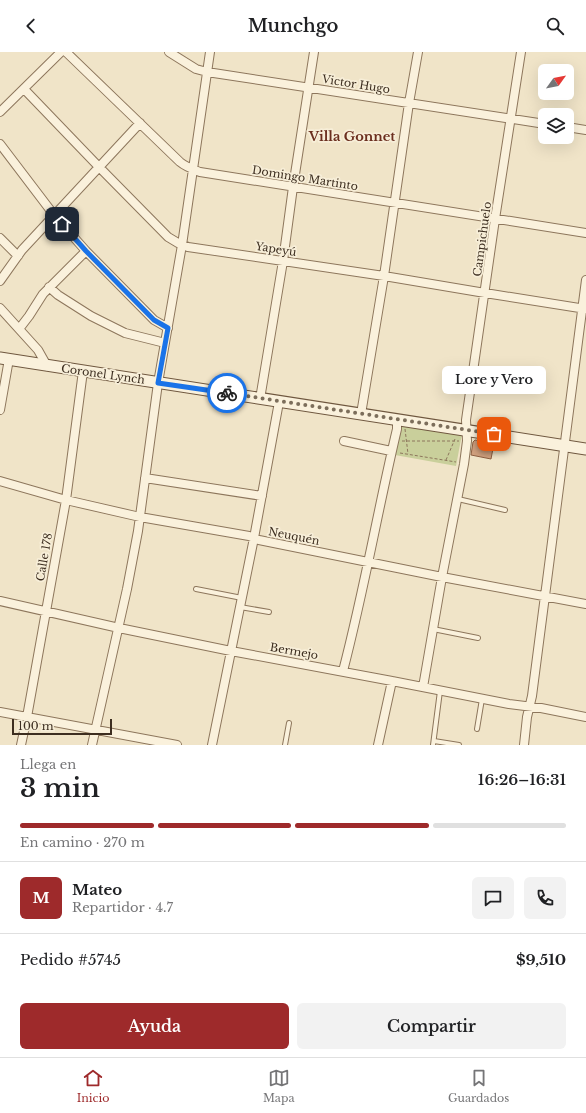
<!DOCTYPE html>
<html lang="es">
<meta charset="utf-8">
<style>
body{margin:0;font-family:"Libre Baskerville",serif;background:#f2f2f2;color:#202124;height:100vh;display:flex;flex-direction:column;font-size:15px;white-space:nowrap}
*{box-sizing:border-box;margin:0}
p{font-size:13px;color:#757577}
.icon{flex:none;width:22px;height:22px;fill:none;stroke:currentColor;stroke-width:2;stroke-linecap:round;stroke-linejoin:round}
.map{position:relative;height:693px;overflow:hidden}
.drawer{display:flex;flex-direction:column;background:#fff;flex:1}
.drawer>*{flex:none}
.needle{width:26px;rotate:57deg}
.tools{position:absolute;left:538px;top:12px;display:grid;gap:8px}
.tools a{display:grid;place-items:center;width:36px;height:36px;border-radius:6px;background:#fff;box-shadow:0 4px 16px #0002;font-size:20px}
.scale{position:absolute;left:12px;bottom:10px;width:100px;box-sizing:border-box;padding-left:4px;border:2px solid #3d2e20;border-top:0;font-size:11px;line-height:14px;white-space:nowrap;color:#3d2e20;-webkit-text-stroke:3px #f7eed8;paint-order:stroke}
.pin{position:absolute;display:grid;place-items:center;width:34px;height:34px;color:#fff;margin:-17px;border-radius:8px;box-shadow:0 2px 6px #0006}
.courier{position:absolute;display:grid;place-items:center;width:40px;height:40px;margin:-20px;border:3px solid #1a73e8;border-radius:50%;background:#fff;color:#222;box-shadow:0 1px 5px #0007}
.bubble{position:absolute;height:28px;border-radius:6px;background:#fff;box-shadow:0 4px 16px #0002;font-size:13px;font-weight:600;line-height:28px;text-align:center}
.head em{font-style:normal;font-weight:600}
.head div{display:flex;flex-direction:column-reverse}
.head{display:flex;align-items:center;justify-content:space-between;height:68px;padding:0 20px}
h1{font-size:26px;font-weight:600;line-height:30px}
.bar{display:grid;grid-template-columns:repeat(4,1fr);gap:6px 4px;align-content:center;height:48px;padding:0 20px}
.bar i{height:5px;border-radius:3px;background:#e0e0e0}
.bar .current{background:#9e2a2b}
.bar p{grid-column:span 4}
.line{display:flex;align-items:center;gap:10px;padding:0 20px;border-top:1px solid #e0e0e0}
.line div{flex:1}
.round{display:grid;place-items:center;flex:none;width:42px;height:42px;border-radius:6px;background:#f2f2f2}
.button{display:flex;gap:8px;margin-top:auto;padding:8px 20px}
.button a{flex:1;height:46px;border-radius:6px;background:#9e2a2b;color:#fff;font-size:16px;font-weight:600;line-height:46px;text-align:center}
.button a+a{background:#f2f2f2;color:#202124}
header{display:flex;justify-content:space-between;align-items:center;height:52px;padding:0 20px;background:#fff;font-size:18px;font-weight:600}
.dock{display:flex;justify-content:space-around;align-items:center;height:56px;border-top:1px solid #e0e0e0;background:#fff;font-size:11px;color:#757577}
.dock a{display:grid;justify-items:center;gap:2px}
.dock .current{color:#9e2a2b}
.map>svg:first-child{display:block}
.green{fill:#c9cf9b}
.building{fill:#cf9f7d;stroke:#8d5f41}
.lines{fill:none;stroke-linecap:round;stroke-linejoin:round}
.lane-casing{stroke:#8d765c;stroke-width:6}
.street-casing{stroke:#8d765c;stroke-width:10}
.secondary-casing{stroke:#6f573f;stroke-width:13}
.path{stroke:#8d765c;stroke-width:1;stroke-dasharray:3 2;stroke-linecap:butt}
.lane{stroke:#faf1dc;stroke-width:4}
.street{stroke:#faf1dc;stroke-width:8}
.secondary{stroke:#faf1dc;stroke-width:11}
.done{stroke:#7c6e5b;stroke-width:4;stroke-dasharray:0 7.2}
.route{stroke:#1a73e8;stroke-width:5}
.labels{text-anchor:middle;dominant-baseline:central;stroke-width:3.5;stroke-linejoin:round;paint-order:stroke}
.street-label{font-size:11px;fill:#3d2e20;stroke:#f7eed8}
.quarter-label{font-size:13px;font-weight:bold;fill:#6b2e1e;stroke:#f7eed8}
</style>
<header><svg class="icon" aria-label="back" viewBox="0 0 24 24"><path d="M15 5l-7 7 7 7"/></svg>Munchgo<svg class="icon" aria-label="search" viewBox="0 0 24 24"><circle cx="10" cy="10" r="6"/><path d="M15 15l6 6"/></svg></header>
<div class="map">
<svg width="586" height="693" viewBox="0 0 586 693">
<rect width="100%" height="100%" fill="#f0e4c8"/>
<path class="green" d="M406,374L462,382L456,414L395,403L401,375Z"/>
<path class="building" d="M475,388L494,391L491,407L471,403L473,390Z"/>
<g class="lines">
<defs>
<path id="lane" d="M458,447L505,458
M196,537L242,546
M240,555L269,560
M433,577L478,586
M477,677L482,647
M434,689L459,693
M285,693L289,671
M433,693L440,639"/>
<path id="street" d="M66,0L180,110C186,115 192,117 200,120L586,181
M169,0L196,17L207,20L545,72
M24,37L99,115L168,185L178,191L188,195L384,224L485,241L586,257
M0,60L61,0
M567,75L586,78
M0,92L54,163L86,199L154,268L168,276
M0,186L18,204
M0,229L22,198L140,71
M49,235L58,243L91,264L125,281L165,291
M0,256L38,298L47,314
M19,277L29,264L43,242L86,199
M260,347L283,209L293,135L314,0
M0,358L9,307
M361,362L384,224L409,51L418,0
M344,389L391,399
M145,426L262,444
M0,429L66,448L140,465L249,484L259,488L442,525L586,552
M0,549L119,576L231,599L392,629L509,652L541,656L586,665
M343,619C364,539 378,457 397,377V368
M423,635L442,525L464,412L467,389L466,368L495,167L521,0
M0,660L177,693
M21,693L27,665L66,448L83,319
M92,693L127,537L138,479L158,331L182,193L210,0
M212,693L254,486L279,350
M378,693L392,629
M524,693L527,665L532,644L586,228"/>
<path id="secondary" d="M0,306L586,397"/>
</defs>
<use href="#lane" class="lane-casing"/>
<use href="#street" class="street-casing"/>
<use href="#secondary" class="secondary-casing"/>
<path class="path" d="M405,377L408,402
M402,389H459
M400,401L456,410
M446,408L455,387"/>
<use href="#lane" class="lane"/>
<use href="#street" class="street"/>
<use href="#secondary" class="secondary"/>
</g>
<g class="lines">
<path class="done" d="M227,341L494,382"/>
<path class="route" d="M62,172L86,199L154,268L168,276L158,331L227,341"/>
</g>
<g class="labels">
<g class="street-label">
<text transform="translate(356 32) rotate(9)">Victor Hugo</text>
<text transform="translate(305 126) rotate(9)">Domingo Martinto</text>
<text transform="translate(482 187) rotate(-82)">Campichuelo</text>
<text transform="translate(276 197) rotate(9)">Yapeyú</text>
<text transform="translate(103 322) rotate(8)">Coronel Lynch</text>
<text transform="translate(294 484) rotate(11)">Neuquén</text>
<text transform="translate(44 505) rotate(-80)">Calle 178</text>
<text transform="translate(294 599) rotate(10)">Bermejo</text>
</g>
<g class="quarter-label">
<text x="352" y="84">Villa Gonnet</text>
</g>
</g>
</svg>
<div class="tools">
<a><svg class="needle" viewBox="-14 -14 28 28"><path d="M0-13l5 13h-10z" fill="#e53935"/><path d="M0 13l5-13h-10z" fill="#757577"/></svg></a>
<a><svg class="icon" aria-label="layers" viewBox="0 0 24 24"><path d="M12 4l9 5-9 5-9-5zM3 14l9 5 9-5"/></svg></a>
</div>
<div class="scale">100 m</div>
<div class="pin" style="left:494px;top:382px;background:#ea580c"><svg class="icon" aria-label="bag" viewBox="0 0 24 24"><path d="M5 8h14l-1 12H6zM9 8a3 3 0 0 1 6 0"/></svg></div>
<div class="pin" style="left:62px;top:172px;background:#1f2937"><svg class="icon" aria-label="home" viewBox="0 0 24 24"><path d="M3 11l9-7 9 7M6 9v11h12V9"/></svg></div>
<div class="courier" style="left:227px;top:341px"><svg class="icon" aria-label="bike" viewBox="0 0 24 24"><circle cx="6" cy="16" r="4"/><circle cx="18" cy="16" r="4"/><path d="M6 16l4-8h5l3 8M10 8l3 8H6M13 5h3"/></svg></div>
<div class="bubble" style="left:442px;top:314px;width:104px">Lore y Vero</div>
</div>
<section class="drawer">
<div class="head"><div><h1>3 min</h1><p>Llega en</p></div><em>16:26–16:31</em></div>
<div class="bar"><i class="current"></i><i class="current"></i><i class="current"></i><i></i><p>En camino · 270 m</p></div>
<div class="line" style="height:72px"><b class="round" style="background:#9e2a2b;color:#fff">M</b><div><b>Mateo</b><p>Repartidor · 4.7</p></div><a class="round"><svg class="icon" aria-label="chat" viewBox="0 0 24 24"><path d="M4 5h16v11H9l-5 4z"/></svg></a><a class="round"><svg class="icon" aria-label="phone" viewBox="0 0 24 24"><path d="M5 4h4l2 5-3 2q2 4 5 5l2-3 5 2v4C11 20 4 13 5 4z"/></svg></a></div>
<div class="line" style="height:52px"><div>Pedido #5745</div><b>$9,510</b></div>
<div class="button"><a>Ayuda</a><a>Compartir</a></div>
</section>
<nav class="dock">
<a class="current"><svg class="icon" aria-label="home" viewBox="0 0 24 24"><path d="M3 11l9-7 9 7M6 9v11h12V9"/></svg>Inicio</a>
<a><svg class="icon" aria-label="map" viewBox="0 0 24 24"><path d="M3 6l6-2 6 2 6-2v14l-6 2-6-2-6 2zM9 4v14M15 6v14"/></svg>Mapa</a>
<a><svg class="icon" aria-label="saved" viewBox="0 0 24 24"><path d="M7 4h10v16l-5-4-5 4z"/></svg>Guardados</a>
</nav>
